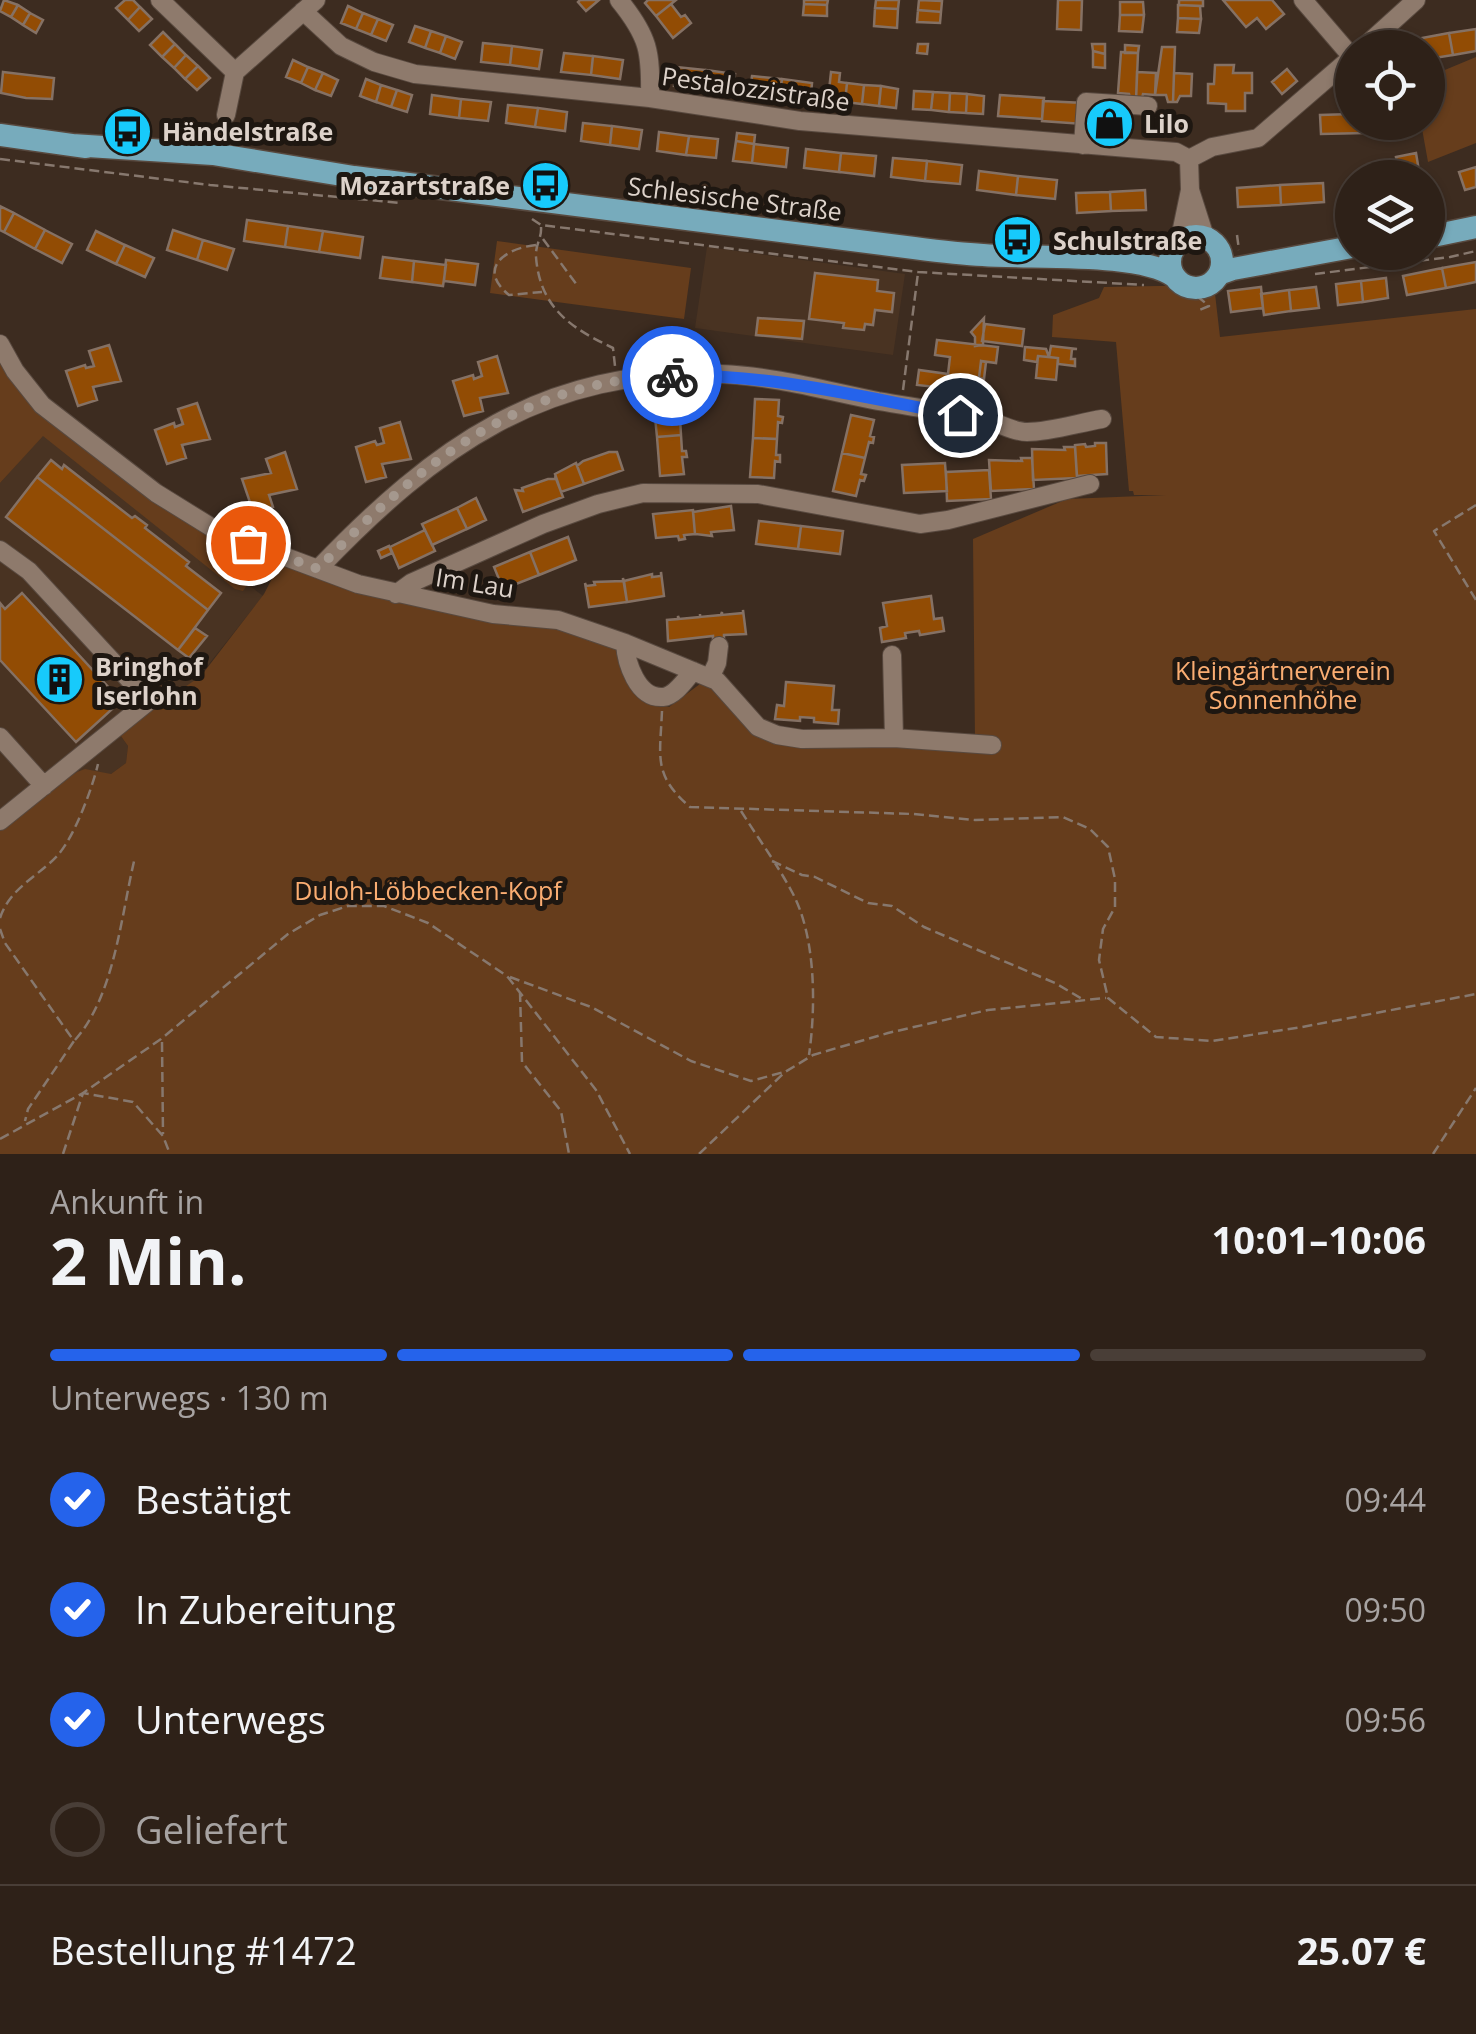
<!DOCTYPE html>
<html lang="de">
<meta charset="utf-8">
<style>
body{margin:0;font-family:"Open Sans",sans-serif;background:#362921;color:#f1f3f6;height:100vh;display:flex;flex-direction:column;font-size:38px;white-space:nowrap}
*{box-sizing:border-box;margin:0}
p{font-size:32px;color:#a7a3a2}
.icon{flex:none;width:55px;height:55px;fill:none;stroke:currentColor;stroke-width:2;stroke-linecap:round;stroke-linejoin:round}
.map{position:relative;height:1154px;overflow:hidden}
.panel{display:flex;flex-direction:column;background:#2e2118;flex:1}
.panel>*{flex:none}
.buttons{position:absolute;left:1335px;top:30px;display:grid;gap:20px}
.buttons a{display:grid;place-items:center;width:110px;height:110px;border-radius:50%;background:#2e2118;box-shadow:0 2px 8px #0004,0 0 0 2px #493e37;font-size:50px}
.pin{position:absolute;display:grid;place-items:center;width:85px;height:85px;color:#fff;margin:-42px;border:5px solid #fff;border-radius:50%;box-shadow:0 2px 10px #0007}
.courier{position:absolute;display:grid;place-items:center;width:100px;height:100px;margin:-50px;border:8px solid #2563eb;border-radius:50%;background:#fff;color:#222;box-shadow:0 2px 12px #0007}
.head em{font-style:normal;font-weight:700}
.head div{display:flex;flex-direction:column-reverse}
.head{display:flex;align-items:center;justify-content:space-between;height:170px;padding:0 50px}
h1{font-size:65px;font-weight:700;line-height:75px}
.bar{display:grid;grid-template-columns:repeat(4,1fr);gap:15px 10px;align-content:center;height:120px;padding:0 50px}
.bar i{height:12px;border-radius:8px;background:#493e37}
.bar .current{background:#2563eb}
.bar p{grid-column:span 4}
.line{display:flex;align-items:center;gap:25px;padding:0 50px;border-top:2px solid #493e37}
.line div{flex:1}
ol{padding:0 50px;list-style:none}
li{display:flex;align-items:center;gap:30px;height:110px}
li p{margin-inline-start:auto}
li .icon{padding:10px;border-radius:50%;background:#2563eb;color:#fff;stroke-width:4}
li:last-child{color:#a7a3a2}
li i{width:55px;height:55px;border:5px solid #493e37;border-radius:50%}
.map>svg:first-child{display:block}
.built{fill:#493322}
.green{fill:#663d1c}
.building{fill:#924c04;stroke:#857164;stroke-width:2.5}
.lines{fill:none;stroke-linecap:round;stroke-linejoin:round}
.minor-casing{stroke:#58493f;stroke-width:20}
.major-casing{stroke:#58493f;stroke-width:25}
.path{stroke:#87786e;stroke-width:2.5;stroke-dasharray:10 5;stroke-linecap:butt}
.minor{stroke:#8e7a6c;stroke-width:18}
.major{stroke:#77abbc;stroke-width:22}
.done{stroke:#a5988e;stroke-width:10;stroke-dasharray:0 18}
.route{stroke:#2563eb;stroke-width:12}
.labels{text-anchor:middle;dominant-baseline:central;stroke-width:10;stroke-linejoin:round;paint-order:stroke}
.street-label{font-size:25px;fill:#ddd2ca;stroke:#1e1711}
.poi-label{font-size:25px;font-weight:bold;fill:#ddd2ca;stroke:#1e1711;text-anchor:start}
.park-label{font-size:25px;fill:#faad72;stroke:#1e1711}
</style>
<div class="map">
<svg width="1476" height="1154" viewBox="0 0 1476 1154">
<rect width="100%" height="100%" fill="#3d2c20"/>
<path class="built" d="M707,247L905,274L893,355L695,328Z
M48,429L263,596L193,684L118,732L128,746L126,763L111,774L0,829V483Z"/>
<path class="green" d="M1476,57V143L1428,162L1421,123L1428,122V77Z
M497,241L691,268L684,319L490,293Z
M1214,285L1220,337L1476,309V1154H0V829L29,804L77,772L85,769L111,774L126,763L128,746L118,732L201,676L264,594L282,559L559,623L614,641L649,701L669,707L704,681L759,736L778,745L975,741L973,539L1067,499L1166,495H1134L1133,491H1129L1116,342L1052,337L1053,315L1099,298L1104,287Z
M0,347L39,409L260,557L263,562L243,591L235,589L43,436L0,483Z"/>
<path class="building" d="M4,0L18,5L11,17L0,11Z
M125,0H133L140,7L128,20L116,8Z
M580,0H599L586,11L578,2Z
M648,0H676L656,16L645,3Z
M804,0H828L827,5L804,4Z
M876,0H899L898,9L875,8Z
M919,0L942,1L941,12L918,10Z
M1058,0H1082L1081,30L1057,29Z
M1179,0H1203V6L1179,5Z
M1223,0H1272L1284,14L1266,29L1257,18L1246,27Z
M1120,2H1143L1144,15H1120Z
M671,4L681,17L685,15L691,23L673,38L656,16Z
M804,4L827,5V16L803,15Z
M18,5L30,13L23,25L11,17Z
M1178,5L1200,6L1201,19L1178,18Z
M348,6L363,13L356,29L341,23Z
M140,7L152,19L139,31L128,20Z
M875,8L898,9L897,28L874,26Z
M918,10L941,12L940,23L917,22Z
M30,13L43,20L36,33L23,25Z
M363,13L378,19L371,35L356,29Z
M1120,15H1144L1142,32L1119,31Z
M1178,18L1201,19L1199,33L1177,32Z
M378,19L393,25L386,41L371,35Z
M415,26L431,31L425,48L409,42Z
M1476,29V51L1453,55L1449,33Z
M431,31L446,36L440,53L425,48Z
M163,32L175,44L162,57L150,45Z
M1449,33L1453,55L1428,59V48H1407L1406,41Z
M446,36L462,42L455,59L440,53Z
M483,43L512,46L510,65L481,62Z
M175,44L186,55L174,68L162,57Z
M918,44H928L927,54L917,53Z
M1092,44H1105V54L1093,51Z
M1125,45L1139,46L1138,53H1125Z
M512,46L542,50L539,69L510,65Z
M1162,47H1175L1173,102H1168L1166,95H1155Z
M1093,51L1105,54V68L1093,67Z
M1121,52L1138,53L1136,101H1131L1129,94L1118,93Z
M564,53L593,56L591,75L561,72Z
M186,55L198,66L185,79L174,68Z
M593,56L623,60L620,79L591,75Z
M293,60L308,67L301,83L286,77Z
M1215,65H1234L1233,73H1252V93H1245V111H1226V104L1208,103V84H1214Z
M198,66L210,78L197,90L185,79Z
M308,67L323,73L315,90L301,83Z
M676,67L706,70L703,89L674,86Z
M1287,69L1297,81L1282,94L1272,82Z
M706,70L735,74L733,93L703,89Z
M3,72L54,78L52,99L26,98L1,93Z
M831,72L840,73L839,82L847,83L845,102L828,100Z
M1137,72L1156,73L1155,95L1143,94L1141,101H1136Z
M323,73L338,80L331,96L315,90Z
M1174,73L1192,74L1191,96H1180L1177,102H1173Z
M752,76L782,79L779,99L749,96Z
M366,79L381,85L376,102L360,96Z
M782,79L812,83L810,103L779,99Z
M847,83L864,85L862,104L845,102Z
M381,85L397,90L391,107L376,102Z
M864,85L881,86L879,106L862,104Z
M881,86L898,89L896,108L879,106Z
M397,90L412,95L407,112L391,107Z
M914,91L933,92L931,110L913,109Z
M933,92L950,93L949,112L931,110Z
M950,93L967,94L966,113L949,112Z
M967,94L984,96L983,114L966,113Z
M432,95L461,99L459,118L430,114Z
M1000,95L1044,98L1042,119L998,116Z
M461,99L491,102L488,121L459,118Z
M1043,101L1084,103L1083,124L1042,121Z
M508,105L538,108L535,127L506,123Z
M538,108L567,112L565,131L535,127Z
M1100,109H1118V117H1113L1112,129H1100Z
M1100,109H1118V129H1100Z
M1352,114V122H1365V133L1321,134L1320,115Z
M1365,122H1406V132L1365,133Z
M583,123L612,126L610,145L581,141Z
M612,126L642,130L639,149L610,145Z
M659,132L689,136L686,155L657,151Z
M737,133L755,135L754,144L736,141Z
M689,136L718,139L716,158L686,155Z
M736,141L754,144L752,163L733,161Z
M754,144L788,148L786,167L752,163Z
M806,149L841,153L839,172L804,168Z
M841,153L876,156L874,176L839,172Z
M1416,153L1419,171L1399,175L1396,157Z
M893,158L927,161L925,181L891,177Z
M927,161L962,165L960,184L925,181Z
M1476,167V187L1465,190L1459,172Z
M979,171L1018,176L1016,195L977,190Z
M1018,176L1057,180L1055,199L1016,195Z
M1323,183L1324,202L1281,205L1280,185Z
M1280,185L1281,205L1238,207L1237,188Z
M1145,190L1146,210L1111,211L1110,192Z
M1110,192L1111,211L1077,213L1076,193Z
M0,206L14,213L4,232L0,230Z
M14,213L45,230L35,249L4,232Z
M247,220L288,226L285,247L244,241Z
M288,226L323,231L319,252L285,247Z
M45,230L72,244L62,263L35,249Z
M173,230L203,240L197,260L167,250Z
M96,231L125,245L116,264L87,250Z
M323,231L363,237L360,258L319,252Z
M203,240L234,249L227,270L197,260Z
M125,245L154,258L145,277L116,264Z
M383,257L414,261L412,282L380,278Z
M446,260L478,264L475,285L444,281Z
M414,261L446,265L443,286L412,282Z
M1476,262V282L1446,288L1442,268Z
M1442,268L1446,288L1407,295L1403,276Z
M815,273L878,280L877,291L894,293L892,312L875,310L873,325L865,324L864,330L843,328L844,323L809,319Z
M1386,278L1388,298L1363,302L1361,281Z
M1361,281L1363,302L1338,305L1336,284Z
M1261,287L1263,308L1231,312L1228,291Z
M1316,287L1319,308L1291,311L1289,290Z
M1289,290L1291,311L1264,315L1261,294Z
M758,318L804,321L802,339L756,335Z
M984,318L983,345L975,346V337L971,332Z
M985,324L1024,329L1022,346L982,341Z
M937,340L998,347L996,363L981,361L979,378L956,375L954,389L917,385L919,370L948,374L950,357L935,355Z
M109,345L121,381L93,387L97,400L78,406L66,371L85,365L86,368L94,366L89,351Z
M1051,346L1077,349H1072L1071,359H1075V366L1058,364V358L1049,357Z
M1025,347L1046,349L1049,357L1038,356L1037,362L1024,360Z
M497,356L508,393L480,398L483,411L464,416L453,381L473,375L474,379L482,376L478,362Z
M1038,356L1058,358L1056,380L1036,378Z
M981,361L986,362L984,379L979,378Z
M678,396L679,412H684V418H680L681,435L657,437L653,397Z
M755,399L779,400L778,416L783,417L782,423L778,422L777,439L753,438Z
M197,403L210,439L182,445L186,458L167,464L155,430L174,423L175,427L183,424L178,409Z
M851,415L874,420L870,436L874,437L873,443L869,442L865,458L842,453Z
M400,422L411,459L382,464L386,477L366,482L356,447L375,441L377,445L384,443L380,428Z
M681,435L682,451H686L687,457H682L684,474L660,476L657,437Z
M753,438L777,439L776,455H780V462L775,461L774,478L750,477Z
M1095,443H1106L1107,474L1077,476L1075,445L1085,444L1086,447L1095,446Z
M1064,447H1075L1077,478L1033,480L1032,449L1065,450Z
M285,452L297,489L269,495L273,507L254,514L242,479L271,473L266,459Z
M609,452H617L623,470L584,484L577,466L583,461Z
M842,453L865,458L861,474L866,475L864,481L860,480L856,496L833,491Z
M1021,458H1032L1034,489L991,491L989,460L1022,461Z
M51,460L62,469L64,465L132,518L135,516L147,525L145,528L189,562L186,566L221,593L208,610L37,477Z
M576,463L584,484L561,492L555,474Z
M945,463L947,491L904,493L902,465Z
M989,470L991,499L947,501L946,472Z
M555,476L563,497L523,512L515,490L523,491L522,488L548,479H556Z
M37,477L208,610L178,650L6,517Z
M476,498L486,520L467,529L457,508Z
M731,506L734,530L711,532L712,536L695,534L693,512Z
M457,508L467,529L432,545L422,524Z
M693,510L695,534L684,535L685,539L679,540L678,536L656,538L653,514Z
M759,521L801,526L798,549L756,544Z
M801,526L843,531L840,554L798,549Z
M425,530L435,551L399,568L390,547Z
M568,537L576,560L539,575L530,552Z
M389,546L392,553L381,558L378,551Z
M530,552L539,575L503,589L494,567Z
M661,572L664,596L627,602L624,581L652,574V577L661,576Z
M623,578L627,602L589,607L585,583L586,586L595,585L594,582L623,581Z
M22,593L121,701L76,742L0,660V603L5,609Z
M931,596L934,619L942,618L944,631L920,635L919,631L905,633L906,638L882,642L880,628L887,626L883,603Z
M743,610L746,634L724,635V641L713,642V636L668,641L667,620L678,619V616L679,619L700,617V614V617L721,615L722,612V615L743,613Z
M195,628L207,636L189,658L178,650Z
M786,682L834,686L832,710H839L838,724L814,722V718L800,717V721L775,719L777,705L784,706Z"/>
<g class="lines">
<defs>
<path id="minor" d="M160,0L235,72
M619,0C649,37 651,52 650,98
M1303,0L1352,57
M303,11L341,46L374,62L415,74L650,98L800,121L1176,152L1189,159
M1363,48L1416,0
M226,115L235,72L316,0
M1083,145L1086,102L1148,106
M1189,159L1212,147L1258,138L1352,57
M1190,190L1205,237
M1179,243L1190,190L1189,159
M0,344L15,371L42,405L156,493L219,532L358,584L493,614L558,620L625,643L717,681L758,727L777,735L802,739L894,738L992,745
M0,550L29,571L149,701L0,821
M318,569C435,447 544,367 721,374C774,376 827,391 878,401C913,407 949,412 983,419C998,422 1012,432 1027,432C1051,432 1078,423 1102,419
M396,594L411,583L543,524L598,504L643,493L758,494L920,524L948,520L1090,484
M625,643C626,662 637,699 663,697C675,696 686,679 693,671
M892,655L894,738
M710,678L717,663L719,646
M0,737L44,786"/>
<path id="major" d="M0,135L86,147
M72,145L213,154L354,177L914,248C937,251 960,254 983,255C1030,259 1140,251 1175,277
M1170 262a26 26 0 1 1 52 0a26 26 0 1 1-52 0Z
M1428,237L1476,227
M1219,274L1233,269L1352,247"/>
</defs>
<use href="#minor" class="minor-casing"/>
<use href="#major" class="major-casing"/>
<path class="path" d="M0,159L210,185L401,203
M532,219L541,225L918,272L1144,285
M541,227C542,238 535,245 536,257C540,308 571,328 613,348L615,366
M1237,235L1239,250
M543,239L577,285
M536,245C506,248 476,268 509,295L542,292
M1315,274L1450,257L1476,251
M1184,293L1195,295L1210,291
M1197,296L1209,306L1197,311
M903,390L918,273
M1476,505L1434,531L1476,600
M662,711C660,758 653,775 690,807L913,814L975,820L1063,817L1090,829L1108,847L1115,879V907L1103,929L1099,960L1108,998L1156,1037L1212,1041L1302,1027L1476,994
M741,811C758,838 777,864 792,892C816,936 816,1007 809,1055
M772,861L802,875L815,877L868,903L892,906L924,927L1055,983L1084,1000
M0,918C10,888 36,878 57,856C74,838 92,789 98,764
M0,929L5,943L74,1041L28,1109L25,1121
M510,977L591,1007L691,1061L751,1081L784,1072
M520,992L522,1062L561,1111L569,1154
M75,1040C115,995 121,915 135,857
M162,1042L163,1134
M0,1139L83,1093L161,1039L288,934L320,915L348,906H384L428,923L507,976L596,1090L630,1154
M63,1154L83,1093L133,1102L163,1136L170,1154
M699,1154L785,1072L813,1055L888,1033L988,1010L1106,998
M1433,1154L1476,1088"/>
<use href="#minor" class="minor"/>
<use href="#major" class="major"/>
</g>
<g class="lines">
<path class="done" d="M248,543L318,569C417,466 522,379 672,376"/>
<path class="route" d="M672,376C769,373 864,398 960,415"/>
</g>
<defs>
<symbol id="shop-disc" viewBox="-11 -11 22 22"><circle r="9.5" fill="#17cafb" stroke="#1e1711"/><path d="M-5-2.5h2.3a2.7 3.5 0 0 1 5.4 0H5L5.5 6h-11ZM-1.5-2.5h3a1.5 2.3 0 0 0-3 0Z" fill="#111"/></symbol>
<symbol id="bus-disc" viewBox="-11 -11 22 22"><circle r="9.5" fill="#17cafb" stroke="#1e1711"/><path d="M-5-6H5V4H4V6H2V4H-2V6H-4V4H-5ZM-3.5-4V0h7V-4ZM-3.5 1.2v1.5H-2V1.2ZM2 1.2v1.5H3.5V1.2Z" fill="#111"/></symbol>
<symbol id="building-disc" viewBox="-11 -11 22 22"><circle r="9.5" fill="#17cafb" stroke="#1e1711"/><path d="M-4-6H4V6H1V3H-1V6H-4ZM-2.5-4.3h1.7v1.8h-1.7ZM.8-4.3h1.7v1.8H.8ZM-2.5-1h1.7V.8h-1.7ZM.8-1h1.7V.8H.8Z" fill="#111"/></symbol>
</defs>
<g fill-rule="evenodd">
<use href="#shop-disc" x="1082" y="96" width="55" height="55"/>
<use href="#bus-disc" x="100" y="104" width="55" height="55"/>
<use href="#bus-disc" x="518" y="158" width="55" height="55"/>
<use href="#bus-disc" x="990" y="212" width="55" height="55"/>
<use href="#building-disc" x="32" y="652" width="55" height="55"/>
</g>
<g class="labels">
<g class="street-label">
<text transform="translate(756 88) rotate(8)">Pestalozzistraße</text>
<text transform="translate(735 198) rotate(7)">Schlesische Straße</text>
<text transform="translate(475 582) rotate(9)">Im Lau</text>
</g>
<g class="poi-label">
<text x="1144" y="123">Lilo</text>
<text x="162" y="131">Händelstraße</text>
<text x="510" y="185" text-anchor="end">Mozartstraße</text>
<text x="1053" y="240">Schulstraße</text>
<text x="95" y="666">Bringhof<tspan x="95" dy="29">Iserlohn</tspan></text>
</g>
<g class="park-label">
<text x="1283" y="670">Kleingärtnerverein<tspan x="1283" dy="29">Sonnenhöhe</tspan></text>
<text x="428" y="890">Duloh-Löbbecken-Kopf</text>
</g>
</g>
</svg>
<div class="buttons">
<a><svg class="icon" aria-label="locate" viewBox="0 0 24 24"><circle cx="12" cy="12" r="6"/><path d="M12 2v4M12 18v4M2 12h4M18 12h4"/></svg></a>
<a><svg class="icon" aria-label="layers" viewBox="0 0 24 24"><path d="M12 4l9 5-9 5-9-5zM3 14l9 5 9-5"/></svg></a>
</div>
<div class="pin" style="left:248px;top:543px;background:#ea580c"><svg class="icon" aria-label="bag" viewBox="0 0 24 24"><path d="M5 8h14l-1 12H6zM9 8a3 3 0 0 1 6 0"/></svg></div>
<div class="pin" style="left:960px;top:415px;background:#1f2937"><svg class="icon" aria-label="home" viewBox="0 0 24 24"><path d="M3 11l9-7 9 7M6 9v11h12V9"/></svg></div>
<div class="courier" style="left:672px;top:376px"><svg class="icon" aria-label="bike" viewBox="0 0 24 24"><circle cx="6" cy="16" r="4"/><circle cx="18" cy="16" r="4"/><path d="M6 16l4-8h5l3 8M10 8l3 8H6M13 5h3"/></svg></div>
</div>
<section class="panel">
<div class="head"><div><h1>2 Min.</h1><p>Ankunft in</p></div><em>10:01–10:06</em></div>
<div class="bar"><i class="current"></i><i class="current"></i><i class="current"></i><i></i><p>Unterwegs · 130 m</p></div>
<ol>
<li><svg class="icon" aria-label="check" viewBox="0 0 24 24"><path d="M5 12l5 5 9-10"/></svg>Bestätigt<p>09:44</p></li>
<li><svg class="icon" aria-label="check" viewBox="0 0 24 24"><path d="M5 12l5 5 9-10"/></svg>In Zubereitung<p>09:50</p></li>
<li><svg class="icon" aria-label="check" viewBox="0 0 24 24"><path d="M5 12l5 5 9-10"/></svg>Unterwegs<p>09:56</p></li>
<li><i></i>Geliefert</li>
</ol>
<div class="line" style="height:130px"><div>Bestellung #1472</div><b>25.07 €</b></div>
</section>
